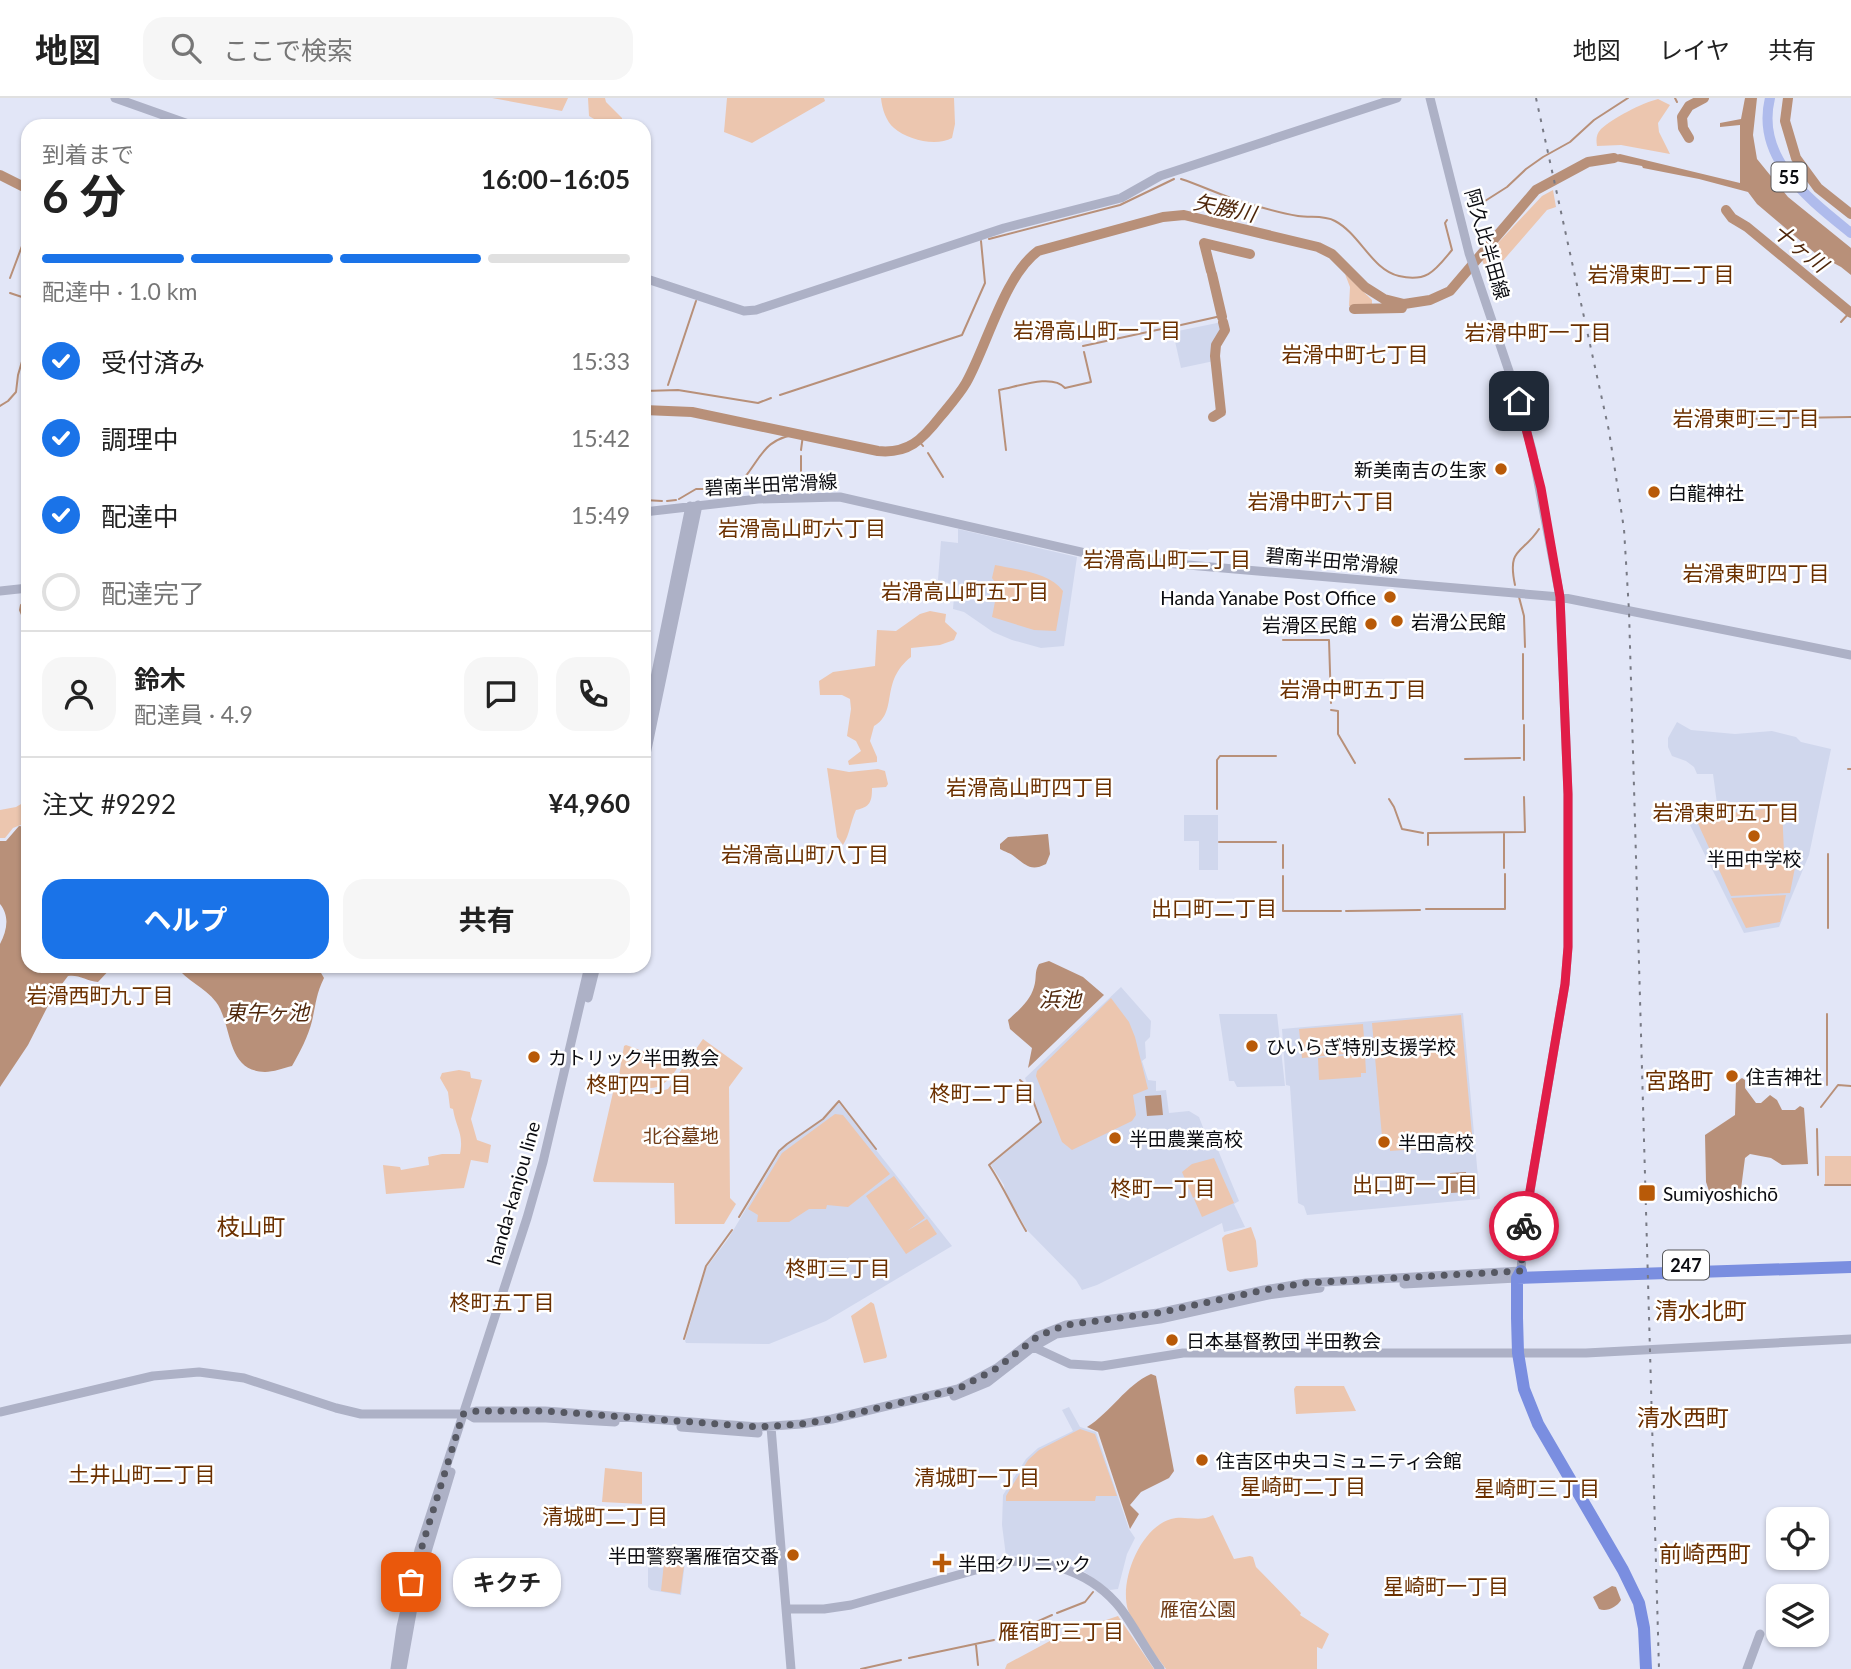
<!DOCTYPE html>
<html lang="ja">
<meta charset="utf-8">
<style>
body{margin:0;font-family:Lato,"Noto Sans JP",sans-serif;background:#f6f6f6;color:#222;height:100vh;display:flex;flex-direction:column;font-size:26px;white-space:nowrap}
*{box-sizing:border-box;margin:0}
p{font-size:23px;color:#767676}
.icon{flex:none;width:38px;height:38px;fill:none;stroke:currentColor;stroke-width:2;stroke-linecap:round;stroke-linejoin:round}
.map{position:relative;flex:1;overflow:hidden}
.details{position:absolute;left:21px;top:21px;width:630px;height:854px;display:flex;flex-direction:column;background:#fff;border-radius:21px;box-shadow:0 2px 5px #0004}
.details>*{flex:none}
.fabs{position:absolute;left:1766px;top:1409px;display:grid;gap:14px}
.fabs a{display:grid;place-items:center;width:63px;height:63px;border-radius:14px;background:#fff;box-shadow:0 2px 5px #0004;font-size:35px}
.pin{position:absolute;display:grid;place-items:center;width:60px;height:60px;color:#fff;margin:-30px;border-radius:14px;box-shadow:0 4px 10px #0006}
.courier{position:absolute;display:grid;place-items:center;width:70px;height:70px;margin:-35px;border:5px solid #e11d48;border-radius:50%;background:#fff;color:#222;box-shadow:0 2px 9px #0007}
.bubble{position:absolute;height:49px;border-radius:21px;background:#fff;box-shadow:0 2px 5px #0004;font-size:23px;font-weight:700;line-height:49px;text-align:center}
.summary em{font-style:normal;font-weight:700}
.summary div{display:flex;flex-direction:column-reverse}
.summary{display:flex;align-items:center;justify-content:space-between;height:119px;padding:0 21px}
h1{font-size:46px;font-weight:700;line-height:52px}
.bar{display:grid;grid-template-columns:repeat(4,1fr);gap:10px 7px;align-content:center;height:84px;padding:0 21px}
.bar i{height:9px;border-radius:5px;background:#e0e0e0}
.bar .active{background:#1a73e8}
.bar p{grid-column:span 4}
.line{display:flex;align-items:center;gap:18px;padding:0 21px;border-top:2px solid #e0e0e0}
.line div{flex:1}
.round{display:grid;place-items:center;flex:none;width:74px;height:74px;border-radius:21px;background:#f6f6f6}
ol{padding:0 21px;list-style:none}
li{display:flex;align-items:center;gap:21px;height:77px}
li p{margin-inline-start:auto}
li .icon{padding:7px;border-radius:50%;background:#1a73e8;color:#fff;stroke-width:4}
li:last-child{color:#767676}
li i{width:38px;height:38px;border:4px solid #e0e0e0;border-radius:50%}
.primary-button{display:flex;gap:14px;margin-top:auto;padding:14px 21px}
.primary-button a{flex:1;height:80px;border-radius:21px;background:#1a73e8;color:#fff;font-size:28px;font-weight:700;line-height:80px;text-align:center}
.primary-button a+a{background:#f6f6f6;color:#222}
header{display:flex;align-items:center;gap:42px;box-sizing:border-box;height:98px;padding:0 35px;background:#fff;border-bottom:2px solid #e0e0e0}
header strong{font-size:33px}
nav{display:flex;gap:38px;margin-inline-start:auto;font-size:24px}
.search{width:490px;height:63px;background:#f6f6f6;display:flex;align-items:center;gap:18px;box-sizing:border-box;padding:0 24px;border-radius:21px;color:#767676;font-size:26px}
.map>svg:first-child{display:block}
.built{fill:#d0d7ed}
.green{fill:#ecc6af}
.water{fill:#b89079}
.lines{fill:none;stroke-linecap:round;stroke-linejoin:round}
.stream{stroke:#b89079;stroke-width:2}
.river{stroke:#b89079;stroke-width:10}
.secondary{stroke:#adb1c6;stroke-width:9}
.primary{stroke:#afbbec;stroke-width:10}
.highway{stroke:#7a8ee0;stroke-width:12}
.rail{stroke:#787a85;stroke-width:2;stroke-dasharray:3.5 7;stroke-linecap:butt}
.done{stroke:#565862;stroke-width:7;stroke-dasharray:0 12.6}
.route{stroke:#e11d48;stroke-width:9}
.poi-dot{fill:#b85a08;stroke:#fff;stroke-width:2.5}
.labels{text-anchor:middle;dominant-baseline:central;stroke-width:5;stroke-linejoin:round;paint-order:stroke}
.shield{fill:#fff;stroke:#545558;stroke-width:2}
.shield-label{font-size:18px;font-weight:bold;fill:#0b0c11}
.street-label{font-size:19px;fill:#0b0c11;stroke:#fff}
.poi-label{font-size:19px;fill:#0b0c11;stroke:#fff;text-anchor:start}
.park-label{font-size:19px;fill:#703c17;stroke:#fff}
.water-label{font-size:21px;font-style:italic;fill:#4f270b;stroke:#fff}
.neighbourhood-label{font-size:21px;fill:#6b3000;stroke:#fff}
.quarter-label{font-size:23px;fill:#6b3000;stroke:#fff}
</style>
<header>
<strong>地図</strong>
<div class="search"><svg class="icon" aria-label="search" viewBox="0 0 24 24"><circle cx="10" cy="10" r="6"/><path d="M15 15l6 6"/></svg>ここで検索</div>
<nav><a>地図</a><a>レイヤ</a><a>共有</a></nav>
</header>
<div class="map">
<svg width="1851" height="1571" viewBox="0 0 1851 1571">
<rect width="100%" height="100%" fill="#e2e6f7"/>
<path class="built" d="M1222,224L1224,232L1215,247L1214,263L1181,270L1173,234Z
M958,431L1077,459L1064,548L1041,550L1012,542L993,534L964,514L953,511L955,487L938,482L941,443L958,445Z
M1677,624L1691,632L1735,636L1772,633L1796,639L1801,644L1831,651L1809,757L1779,829L1744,835L1685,717L1718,713L1713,676H1697L1694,669L1686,663L1672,658L1668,649V640Z
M1184,717H1218V772H1199V743H1184Z
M1121,889L1151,923L1150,939L1145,944L1146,960L1142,963L1148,982L1156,983V993L1166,992L1169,1015L1189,1013L1199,1019L1209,1045L1238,1033L1241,1043L1218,1052L1239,1103L1234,1106L1245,1129L1224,1134L1222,1125L1097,1187L1082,1192L1076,1182L1027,1132L1005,1094L1004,1087L991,1067L1042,1024L1025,980Z
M1463,915L1480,1101L1307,1117L1304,1108L1298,1105L1290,988L1286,987L1282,931Z
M1219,916H1277L1285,988L1237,989L1234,983H1229Z
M839,1005L952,1148L826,1223L769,1246L686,1245L685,1243L706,1170L728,1141L780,1054L787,1046L823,1022Z
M1069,1309L1080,1329L1096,1334L1129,1431L1135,1440L1127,1456L1118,1491L1110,1492L1082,1472L1055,1461L1028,1457L1006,1458L1002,1427L1003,1397L1026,1361L1038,1350L1073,1333L1062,1312Z
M650,1451L686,1456L681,1497L651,1492L648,1489V1453Z"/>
<path class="green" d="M492,0H568L562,13Z
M588,0H605L606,4L622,20V28H606L589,18Z
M727,0H824L825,3L752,45L724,34Z
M881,0H954L955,26L952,40C936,49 908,42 894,30C886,23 882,11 881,0Z
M1658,1L1670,7L1658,25L1659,34L1670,56L1621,47L1597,48C1596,42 1596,36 1601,31C1613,20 1642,5 1658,1Z
M1553,92L1556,109L1547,112L1501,165L1490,182L1482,162L1542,98Z
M1345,176L1372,202V208H1349L1350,189Z
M995,467C1018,472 1049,474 1063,493L1056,533L1034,532L992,519L998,488L992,480Z
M930,513L946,516L945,524L957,535L954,542L940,547L911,550V559C879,584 899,614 874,628L870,643L877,659V664L849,667L848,663L861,653L856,643L847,638L851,611L850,601L842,597H820L819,583L833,574L875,568L877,532L896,533L920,516Z
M827,670L849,674L878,671L885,673L888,686L886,689L872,690C872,704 870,709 856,712C850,725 850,736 843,747L837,739Z
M28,702V724L13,730L5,740H0V712L16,709Z
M1782,709L1784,755L1798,754L1790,795L1731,798L1695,719Z
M1786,797L1780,824L1746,830L1731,800Z
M1111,900L1129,924L1135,939L1148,991L1133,997L1136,1017L1132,1023L1072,1052L1062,1044L1036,978L1037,973Z
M1461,917L1473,1047L1390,1053V1050H1383L1372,925Z
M1363,926L1365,954L1302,960L1299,931Z
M703,941L743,970L729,989L730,1100L736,1106L724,1126H675L674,1085L594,1084L593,1082L614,990L651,996L668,991Z
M626,947L678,966V969C658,999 649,990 618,983L624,948Z
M1365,956L1366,975H1361V979L1319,982L1318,960Z
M459,972L470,974L471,980L482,982L471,1021L477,1042L491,1047L488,1065L471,1062L464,1090L386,1096L383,1067L400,1069L401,1072L429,1067L428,1059L442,1056H460C464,1035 456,1030 453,1011L450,1010L448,994L440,980L442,975Z
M835,1016L843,1017L890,1076L848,1109L827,1107L826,1111H809L789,1124H757L758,1117L748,1111L782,1055Z
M1825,1058H1851V1086H1825Z
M1214,1060L1234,1105L1202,1119L1194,1101L1203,1096L1193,1100L1182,1074L1192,1066Z
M894,1078L925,1120L907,1133L927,1121L937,1136L906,1156L866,1098Z
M1251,1129L1256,1143L1258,1166L1257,1169L1230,1174L1227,1172L1222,1140L1225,1137Z
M871,1204L874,1206L887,1258L886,1260L864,1265L851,1218Z
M1296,1288H1344L1356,1313L1296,1316L1294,1291Z
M1080,1331L1095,1336L1117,1398H1096L1095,1403H1006V1398L1028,1362L1039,1352Z
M605,1370L642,1374V1406L602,1404Z
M1213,1417L1234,1461L1250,1458L1253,1459L1256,1469L1301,1515L1300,1517L1329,1536L1322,1551L1317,1549V1571H1166C1153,1553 1135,1533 1128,1512C1119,1483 1140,1430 1171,1421C1185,1417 1200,1425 1213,1417Z
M664,1465L684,1468L680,1496L661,1493Z
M1118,1518L1154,1571H1005L1007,1566L1061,1537Z"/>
<path class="water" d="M1745,0H1757L1753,37L1757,61L1788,99L1851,150V177L1841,169L1815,155L1757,106L1748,94L1699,81L1643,70L1642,68L1599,60L1620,56L1740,85V27L1720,29V25L1741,21Z
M19,728L28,729V868H113L98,884C87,883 78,876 68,878L53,898L28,947L0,989V846C7,833 10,818 0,806V743H6Z
M1048,736L1050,756L1046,766C1031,774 1026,767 1015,759C1011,755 1005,754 1000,751V746L1008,739Z
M1049,863L1083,879L1104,897L1028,970L1032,950L1010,931L1008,922C1019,912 1030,903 1034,889C1037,880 1034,874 1039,866Z
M176,868H317L324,880C316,896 316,906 312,923C308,939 300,954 292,968C284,970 273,974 265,974C225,973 233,927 216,904C205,889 186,883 176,868Z
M1742,980L1745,982V990L1756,1005H1761L1770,997L1777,1002L1782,1012H1795L1800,1008L1804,1010L1808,1066L1782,1067L1771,1060L1750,1056L1745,1060L1741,1091L1709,1093L1706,1084L1705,1037L1735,1017L1736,984Z
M1161,997L1163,1017L1147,1018L1145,998Z
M1466,1074L1467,1094L1451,1095L1450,1075Z
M1151,1276L1156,1278L1174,1373L1169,1380L1141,1394L1130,1407L1139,1416L1130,1431L1098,1334L1087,1329C1110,1315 1126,1287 1151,1276Z
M1612,1488L1616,1489L1621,1502C1617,1509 1607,1514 1599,1511L1593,1499Z"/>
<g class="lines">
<path class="stream" d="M1675,0L1677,4
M1181,81C1203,88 1224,99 1246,105C1263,110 1281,115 1298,118C1311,120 1324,117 1335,123C1360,136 1372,172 1399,178C1428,185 1436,171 1452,152L1445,125L1447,122
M1474,110L1507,89L1526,71L1543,59L1570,44L1594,22L1628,0
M989,141L1120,107L1174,81
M1211,173L1206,145L1249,154
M10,180L28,132
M10,195L28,201
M1841,224L1850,214
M1172,229L1221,218L1212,177
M1083,248L1166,230
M668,287L696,203
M644,293L678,292L758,305L771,300
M780,297L962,237L985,185L981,143
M0,308L8,303L16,294L18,277L28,243
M1743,321L1851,319
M919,343L923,348
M801,352L803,337
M1006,352L999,292C1017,289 1052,275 1065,290L1091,284L1084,254
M928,355L943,379
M801,358V379L808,395
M679,401L696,391H734C761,367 758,340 800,336
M644,402L662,403
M667,403L676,402
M1515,487C1507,449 1522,457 1539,431
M1519,499L1524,518L1525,549
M28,501L21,507L20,512L28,531
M1283,542H1329L1331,605
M1523,556V621
M1331,612L1338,613V636L1355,665
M1524,627V662
M1465,661L1520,660
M1848,671H1851
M1389,701L1394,709L1402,731L1423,735
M1217,711V662L1220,658H1276
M1504,736V770
M1219,744H1276
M1428,747V735L1525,734L1524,699
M1283,770V747
M1283,778V813H1341
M1426,811H1505V776
M1346,813L1420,812
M1828,830V756
M1020,982L1028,989L1041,1024L989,1067C1003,1088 1013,1111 1026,1133
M1827,987V916
M1821,1009L1838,987L1851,988
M1817,1031L1818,1077
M1825,1087H1851
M739,1119L779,1053L787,1046L823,1021L839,1003L876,1051
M684,1241L706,1168L732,1132
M1057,1515L1085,1504L1093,1494
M998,1541L1052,1517
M976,1547L978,1567
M909,1560L994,1542
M861,1571L901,1562"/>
<path class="river" d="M1788,0L1785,23L1796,60L1818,90L1851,116
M1689,40L1683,30L1682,19L1689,8L1704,0
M0,77L28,91
M1726,112L1732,120L1747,129L1851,215
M1211,173L1204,145L1250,156
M1212,176L1222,219
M1354,211L1402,210
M644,312L692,314L878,353C908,356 922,342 940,319C949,308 959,297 966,285C987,248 1004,178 1038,153L1163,119L1184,117L1318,149L1332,156L1365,189L1384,201L1404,206L1430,202L1450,193L1536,92L1588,64L1614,60
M1213,319L1221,314L1215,258L1216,247L1225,232L1223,224"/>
<path class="secondary" d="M115,0L194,28
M644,180L744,213L756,212L1004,130L1121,100L1160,78L1397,0
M644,414L758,401L840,399L1107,460L1560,499L1851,557
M0,493L28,490
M644,634L690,408
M644,666L698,407
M588,900L596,868
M1404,1186L1517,1180
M1029,1247L1070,1266L1102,1268L1183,1255H1586L1851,1241
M954,1298L988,1284L1033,1249L1056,1236L1160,1221L1268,1197L1320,1190
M0,1314L153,1278L199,1274L244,1280L336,1310L361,1316H463L477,1313H545L758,1329L801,1326L832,1321L958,1291L997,1270L1038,1238L1066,1227L1158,1215L1264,1192L1306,1185L1521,1173L1524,1129L1565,886L1568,849V696L1560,499L1532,352L1512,282L1469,155L1430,0
M469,1317L474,1320H546L615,1324
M681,1329L758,1335
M771,1329L791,1571
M786,1511H824L851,1507L1004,1464C1048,1460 1093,1475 1121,1511C1135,1530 1146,1552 1160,1571
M395,1571L401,1529L419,1452L527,1120L543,1064L589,868
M402,1571L417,1487L451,1374
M1747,1571L1760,1536"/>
<path class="primary" d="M1770,0C1755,61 1809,101 1851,135"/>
<path class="highway" d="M1521,1173L1517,1180V1220L1518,1255L1524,1291L1538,1326L1623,1472L1639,1505L1644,1530L1646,1571
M1517,1180L1851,1169"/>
<path class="rail" d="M1536,0L1609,333L1624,431L1629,513L1659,1571"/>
</g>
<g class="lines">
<path class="done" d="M411,1484L463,1316L477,1313H545L758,1329L801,1326L832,1321L958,1291L997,1270L1038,1238L1066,1227L1158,1215L1264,1192L1306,1185L1521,1173L1524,1128"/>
<path class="route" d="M1519,303L1541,390L1560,499L1568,696V849L1565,886L1524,1128"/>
</g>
<g class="poi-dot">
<circle cx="1501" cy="371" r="7"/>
<circle cx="1654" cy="394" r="7"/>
<circle cx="1390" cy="499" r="7"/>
<circle cx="1397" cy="523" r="7"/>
<circle cx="1371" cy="526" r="7"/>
<circle cx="1754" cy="738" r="7"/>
<circle cx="1252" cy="948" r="7"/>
<circle cx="534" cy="959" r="7"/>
<circle cx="1732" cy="978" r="7"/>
<circle cx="1115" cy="1040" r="7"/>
<circle cx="1384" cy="1044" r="7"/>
<rect x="1638" y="1086" width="18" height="18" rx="3.5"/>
<circle cx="1172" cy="1242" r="7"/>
<circle cx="1202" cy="1362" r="7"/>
<circle cx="793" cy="1457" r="7"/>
<path d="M938.5 1454.5h7v7h7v7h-7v7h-7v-7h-7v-7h7z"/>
</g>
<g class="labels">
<g class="shield">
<rect x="1771.5" y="64.5" width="35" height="29" rx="5"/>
<rect x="1663" y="1152.5" width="46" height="29" rx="5"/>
</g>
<g class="shield-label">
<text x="1789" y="79">55</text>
<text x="1686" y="1167">247</text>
</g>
<g class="street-label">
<text transform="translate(1488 146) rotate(74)">阿久比半田線</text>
<text transform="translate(771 386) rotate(-3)">碧南半田常滑線</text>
<text transform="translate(1332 462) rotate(5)">碧南半田常滑線</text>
<text transform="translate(513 1095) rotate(-74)">handa-kanjou line</text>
</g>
<g class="poi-label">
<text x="1487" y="371" text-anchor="end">新美南吉の生家</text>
<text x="1668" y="394">白龍神社</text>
<text x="1376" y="499" text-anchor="end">Handa Yanabe Post Office</text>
<text x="1411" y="523">岩滑公民館</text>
<text x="1357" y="526" text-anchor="end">岩滑区民館</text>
<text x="1754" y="760" text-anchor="middle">半田中学校</text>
<text x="1266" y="948">ひいらぎ特別支援学校</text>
<text x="548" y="959">カトリック半田教会</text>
<text x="1746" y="978">住吉神社</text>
<text x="1129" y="1040">半田農業高校</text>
<text x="1398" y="1044">半田高校</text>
<text x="1663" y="1095">Sumiyoshichō</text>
<text x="1186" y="1242">日本基督教団 半田教会</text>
<text x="1216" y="1362">住吉区中央コミュニティ会館</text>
<text x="779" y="1457" text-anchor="end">半田警察署雁宿交番</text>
<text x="958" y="1465">半田クリニック</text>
</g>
<g class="park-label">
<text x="681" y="1037">北谷墓地</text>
<text x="1198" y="1510">雁宿公園</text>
</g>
<g class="water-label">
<text transform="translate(1225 109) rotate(12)">矢勝川</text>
<text transform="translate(1801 149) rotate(39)">十ヶ川</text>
<text x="1060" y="900">浜池</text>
<text x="267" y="913">東午ヶ池</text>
</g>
<g class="neighbourhood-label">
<text x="1661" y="175">岩滑東町二丁目</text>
<text x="1097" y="231">岩滑高山町一丁目</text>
<text x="1538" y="233">岩滑中町一丁目</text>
<text x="1355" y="255">岩滑中町七丁目</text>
<text x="1746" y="319">岩滑東町三丁目</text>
<text x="1321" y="402">岩滑中町六丁目</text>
<text x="802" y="429">岩滑高山町六丁目</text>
<text x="1167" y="460">岩滑高山町二丁目</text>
<text x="1756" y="474">岩滑東町四丁目</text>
<text x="965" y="492">岩滑高山町五丁目</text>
<text x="1353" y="590">岩滑中町五丁目</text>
<text x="1030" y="688">岩滑高山町四丁目</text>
<text x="1726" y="713">岩滑東町五丁目</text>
<text x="805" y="755">岩滑高山町八丁目</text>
<text x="1214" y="809">出口町二丁目</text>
<text x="100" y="896">岩滑西町九丁目</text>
<text x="639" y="985">柊町四丁目</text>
<text x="982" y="994">柊町二丁目</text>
<text x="1415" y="1085">出口町一丁目</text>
<text x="1163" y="1089">柊町一丁目</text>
<text x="838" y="1169">柊町三丁目</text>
<text x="502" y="1203">柊町五丁目</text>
<text x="142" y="1375">土井山町二丁目</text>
<text x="977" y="1378">清城町一丁目</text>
<text x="1303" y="1387">星崎町二丁目</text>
<text x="1537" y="1389">星崎町三丁目</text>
<text x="605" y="1417">清城町二丁目</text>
<text x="1446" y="1487">星崎町一丁目</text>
<text x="1061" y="1532">雁宿町三丁目</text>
</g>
<g class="quarter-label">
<text x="1679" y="982">宮路町</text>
<text x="251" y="1128">枝山町</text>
<text x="1701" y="1212">清水北町</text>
<text x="1683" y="1319">清水西町</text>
<text x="1705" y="1455">前崎西町</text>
</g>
</g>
</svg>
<div class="fabs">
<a><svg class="icon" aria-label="locate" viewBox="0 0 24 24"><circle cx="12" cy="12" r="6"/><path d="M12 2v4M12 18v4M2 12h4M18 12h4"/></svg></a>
<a><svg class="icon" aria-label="layers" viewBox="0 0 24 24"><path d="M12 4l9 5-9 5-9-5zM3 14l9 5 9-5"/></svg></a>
</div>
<div class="pin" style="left:411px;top:1484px;background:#ea580c"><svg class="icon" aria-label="bag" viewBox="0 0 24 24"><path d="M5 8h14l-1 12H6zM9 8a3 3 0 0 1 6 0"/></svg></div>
<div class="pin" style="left:1519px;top:303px;background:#1f2937"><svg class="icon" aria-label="home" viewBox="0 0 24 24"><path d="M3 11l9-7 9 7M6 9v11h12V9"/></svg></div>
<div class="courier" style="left:1524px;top:1128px"><svg class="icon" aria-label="bike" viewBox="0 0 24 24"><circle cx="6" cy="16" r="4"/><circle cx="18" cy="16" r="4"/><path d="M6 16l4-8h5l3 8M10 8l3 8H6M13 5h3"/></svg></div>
<div class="bubble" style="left:453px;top:1460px;width:108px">キクチ</div>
<section class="details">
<div class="summary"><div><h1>6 分</h1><p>到着まで</p></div><em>16:00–16:05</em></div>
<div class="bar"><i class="active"></i><i class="active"></i><i class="active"></i><i></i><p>配達中 · 1.0 km</p></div>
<ol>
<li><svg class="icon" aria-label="check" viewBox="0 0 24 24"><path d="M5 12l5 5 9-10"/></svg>受付済み<p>15:33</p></li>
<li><svg class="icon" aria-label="check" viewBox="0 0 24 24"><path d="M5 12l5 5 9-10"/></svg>調理中<p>15:42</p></li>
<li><svg class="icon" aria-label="check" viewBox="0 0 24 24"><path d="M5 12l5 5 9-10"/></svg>配達中<p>15:49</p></li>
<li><i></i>配達完了</li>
</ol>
<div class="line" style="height:126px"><a class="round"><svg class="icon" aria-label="person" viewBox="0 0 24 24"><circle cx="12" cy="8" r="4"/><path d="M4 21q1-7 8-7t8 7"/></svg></a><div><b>鈴木</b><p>配達員 · 4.9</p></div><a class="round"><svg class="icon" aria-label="chat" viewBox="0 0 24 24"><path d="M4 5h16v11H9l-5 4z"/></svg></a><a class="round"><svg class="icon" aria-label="phone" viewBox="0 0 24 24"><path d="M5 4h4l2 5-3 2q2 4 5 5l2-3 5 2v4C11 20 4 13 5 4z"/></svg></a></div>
<div class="line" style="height:91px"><div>注文 #9292</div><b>¥4,960</b></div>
<div class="primary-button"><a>ヘルプ</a><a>共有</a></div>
</section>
</div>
